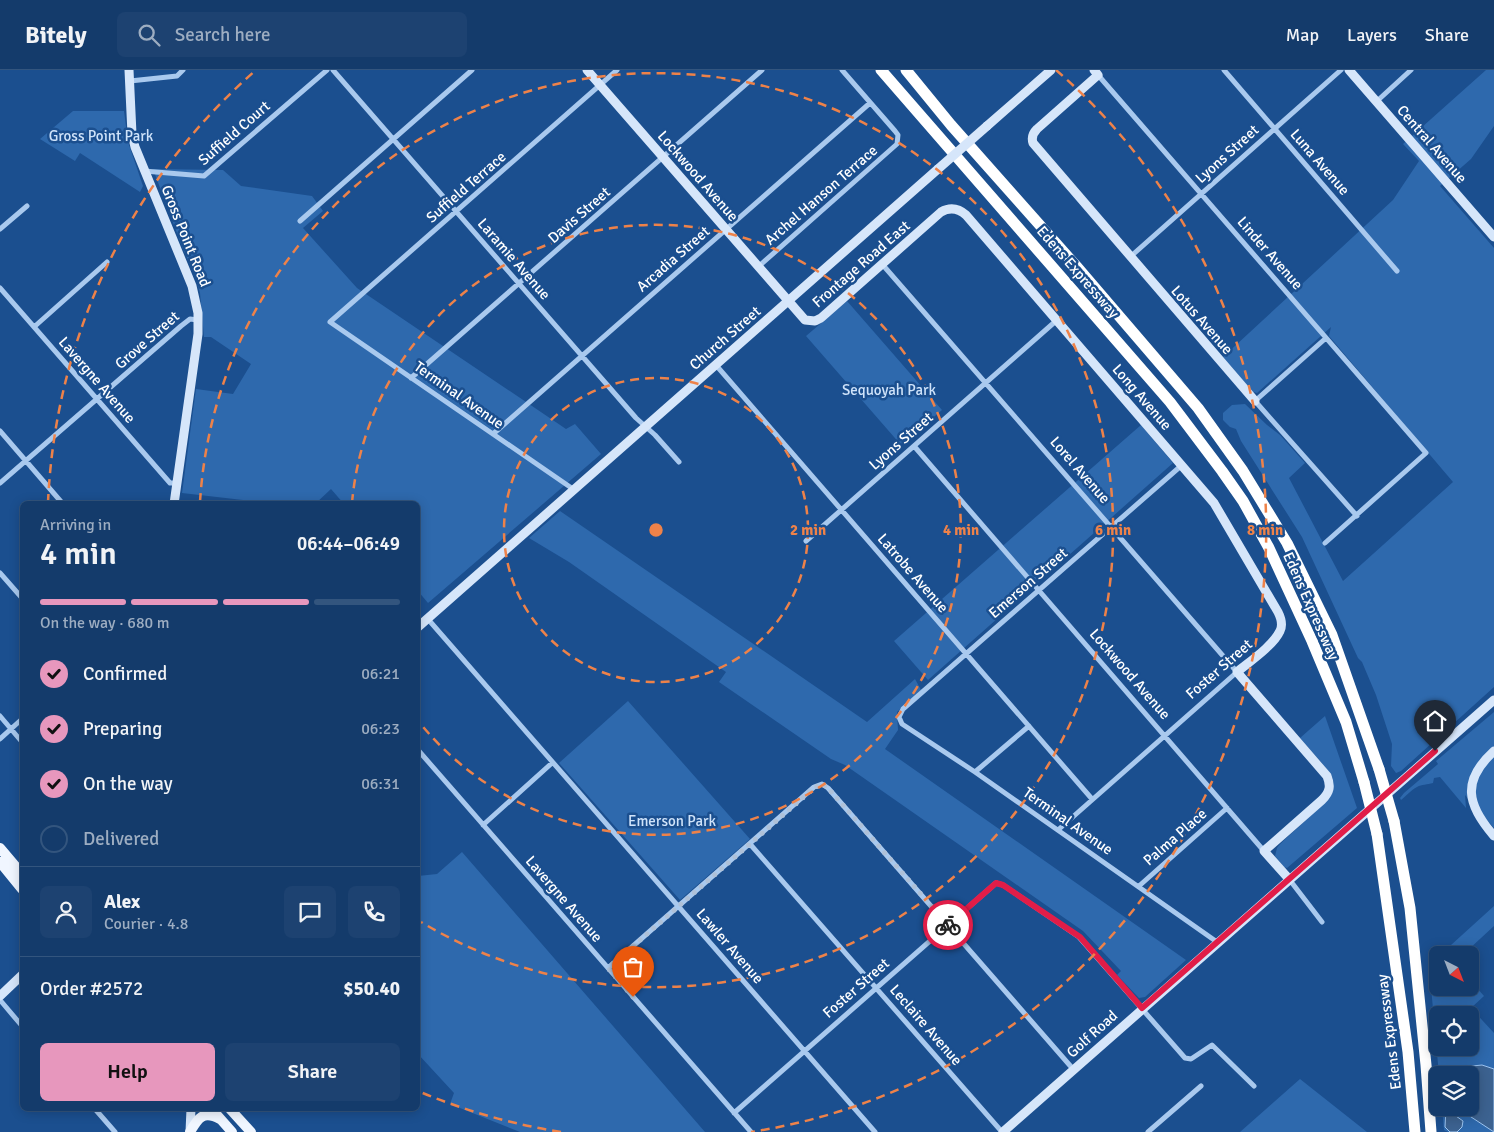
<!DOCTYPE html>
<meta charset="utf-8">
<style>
body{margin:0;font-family:Signika,sans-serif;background:#1d4271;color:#f1f3f6;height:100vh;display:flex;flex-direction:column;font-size:19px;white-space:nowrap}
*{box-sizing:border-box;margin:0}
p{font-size:16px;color:#9dadc1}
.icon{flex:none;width:28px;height:28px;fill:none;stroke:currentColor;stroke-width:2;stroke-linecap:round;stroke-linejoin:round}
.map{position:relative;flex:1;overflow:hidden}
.details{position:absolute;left:20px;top:431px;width:400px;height:610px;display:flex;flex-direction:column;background:#143b6b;border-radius:8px;box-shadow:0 2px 12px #0003,0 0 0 1px #33557e}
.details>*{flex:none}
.needle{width:32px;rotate:138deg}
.controls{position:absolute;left:1429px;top:876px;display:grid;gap:10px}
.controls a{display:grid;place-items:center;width:50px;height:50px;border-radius:8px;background:#143b6b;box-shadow:0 2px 12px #0003,0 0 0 1px #33557e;font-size:25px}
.pin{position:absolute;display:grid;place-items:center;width:42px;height:42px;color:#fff;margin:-51px -21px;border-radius:50% 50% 50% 0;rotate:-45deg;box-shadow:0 0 5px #0007}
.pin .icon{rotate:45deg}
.courier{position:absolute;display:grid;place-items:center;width:50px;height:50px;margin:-25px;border:4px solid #e11d48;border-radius:50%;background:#fff;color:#222;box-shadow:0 1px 6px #0007}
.overview em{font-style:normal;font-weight:600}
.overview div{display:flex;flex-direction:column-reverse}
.overview{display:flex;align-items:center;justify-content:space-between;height:85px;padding:0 20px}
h1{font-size:32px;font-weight:600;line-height:38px}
.bar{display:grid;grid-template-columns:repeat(4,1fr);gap:8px 5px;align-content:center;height:60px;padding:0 20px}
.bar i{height:6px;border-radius:4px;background:#33557e}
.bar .current{background:#e797bd}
.bar p{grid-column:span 4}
.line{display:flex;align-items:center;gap:12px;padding:0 20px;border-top:1px solid #33557e}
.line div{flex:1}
.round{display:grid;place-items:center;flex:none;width:52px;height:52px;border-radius:8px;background:#1d4271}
ol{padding:0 20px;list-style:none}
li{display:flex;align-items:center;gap:15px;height:55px}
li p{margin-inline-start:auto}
li .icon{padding:5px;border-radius:50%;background:#e797bd;color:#111;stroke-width:4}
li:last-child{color:#9dadc1}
li i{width:28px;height:28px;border:2px solid #33557e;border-radius:50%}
.button{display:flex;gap:10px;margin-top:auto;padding:10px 20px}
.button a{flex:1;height:58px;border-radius:8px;background:#e797bd;color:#111;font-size:20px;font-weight:600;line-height:58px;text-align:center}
.button a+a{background:#1d4271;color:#f1f3f6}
header{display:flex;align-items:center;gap:30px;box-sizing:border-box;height:70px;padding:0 25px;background:#143b6b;border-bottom:1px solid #33557e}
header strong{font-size:24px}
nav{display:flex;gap:28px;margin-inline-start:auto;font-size:18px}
.search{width:350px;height:45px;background:#1d4271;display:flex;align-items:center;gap:12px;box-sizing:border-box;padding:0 18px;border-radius:8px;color:#9dadc1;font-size:19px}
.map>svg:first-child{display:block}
.green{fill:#2e69ad;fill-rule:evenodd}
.water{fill:#3c6290;stroke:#9cc4f0}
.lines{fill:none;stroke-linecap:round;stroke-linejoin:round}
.street{stroke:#a9c9ee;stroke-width:5}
.secondary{stroke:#d6e6fa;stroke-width:9}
.primary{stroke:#f0f6ff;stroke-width:10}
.highway{stroke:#fff;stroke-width:11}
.secondary-bridge{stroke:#d6e6fa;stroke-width:9}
.highway-bridge{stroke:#fff;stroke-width:11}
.done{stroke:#afc1d8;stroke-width:5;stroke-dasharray:0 9}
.route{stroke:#e11d48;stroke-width:6}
.ring{fill:none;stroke:#ee8249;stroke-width:2.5;stroke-dasharray:9 6}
.labels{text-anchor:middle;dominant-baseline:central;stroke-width:5;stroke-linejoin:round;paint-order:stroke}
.street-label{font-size:15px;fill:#fff;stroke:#1b4f8f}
.park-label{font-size:15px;fill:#cfe3fa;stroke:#1b4f8f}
.centre{fill:#ee8249;stroke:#1b4f8f;stroke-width:2.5}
.ring-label{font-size:15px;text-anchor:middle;font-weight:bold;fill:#ee8249;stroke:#1b4f8f;stroke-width:5;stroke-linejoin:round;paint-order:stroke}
</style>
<header>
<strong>Bitely</strong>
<div class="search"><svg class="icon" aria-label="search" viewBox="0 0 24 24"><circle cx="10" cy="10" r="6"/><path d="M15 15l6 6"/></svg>Search here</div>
<nav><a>Map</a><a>Layers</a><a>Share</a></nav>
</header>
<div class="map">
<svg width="1494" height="1062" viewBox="0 0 1494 1062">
<rect width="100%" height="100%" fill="#1b4f8f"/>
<path class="green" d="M1486,0H1494V56L1471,89L1440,116L1494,178V617L1401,701L1396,703L1391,696L1392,674L1376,625L1362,592L1358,588L1302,467L1241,371L1236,359L1230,357L1223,350V343L1232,335L1245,334L1267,355L1280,365L1305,393L1289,408L1343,511L1453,412L1329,266L1331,257L1257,323L1253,322L1223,287L1393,130L1419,91L1403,74Z
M73,41H124L128,72L143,116L140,122L80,83L75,91L40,69Z
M153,99L223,100L241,116L312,126L323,141L303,158L357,218L566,359L575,354L601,384L428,533L418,521V434H344L331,419L315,434H277L182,423L196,319L233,324L251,294L211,267H204L200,223L195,205L183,179Z
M847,231L942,340L901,375L806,266Z
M1141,355L1173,393L928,610L894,571Z
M560,441L867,652L915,609L921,620L897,642L898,660L885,679L1186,890L1145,927L1139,928L1117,905L1121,901L1083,861L845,695L831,689L719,612L726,602L569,492L529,468Z
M628,631L750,769L680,830L559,693Z
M1494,642V758L1465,725L1466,738L1440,707L1434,708L1433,713C1427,715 1422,714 1417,717C1411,720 1406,726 1401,730L1400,728L1404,723L1438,694L1436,691Z
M1325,646L1357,738L1287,798L1284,797L1275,786L1277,778C1288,763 1342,727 1332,707C1327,697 1308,678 1300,668Z
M462,782L705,1062H520L450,1034L454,1023L418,984V806L437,804Z
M1494,836V856L1468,880V885H1440Z
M1437,887L1438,918H1470V910L1484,926L1471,938L1494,963V1062H1448L1444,1060L1442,1038H1470V1005H1439L1429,895ZM1438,945H1470V978H1438Z
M1300,1009L1367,1062H1240Z"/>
<path class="water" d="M1482,995L1494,999V1062L1465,1043L1464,1038H1470V1005H1467L1469,997L1472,996Z
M1446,1039L1463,1051L1462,1057L1457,1062H1450L1445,1057Z"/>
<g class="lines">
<path class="street" d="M333,0L636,348L655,365L679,392
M1224,0L1397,201
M1098,5L1426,383L1325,473
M130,11L177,6L183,0
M1376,32L1411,0
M144,101L204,106L327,0
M300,151L472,0
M0,159L27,136
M1130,187L1341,0
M882,194L1237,602L1058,760
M758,197L897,74L898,65L895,61L842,0
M0,218L170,413H177
M34,257L107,192
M1326,268L1255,331L1357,446
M715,294L1092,729
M411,308L762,0
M0,361L63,434
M493,364L870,33
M914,376L1264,781
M1182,395L903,639L899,647L902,654L975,702L1217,872
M0,413L181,256L190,249L198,250
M573,419L330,252L617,0
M806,471L1057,250
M0,503L22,528
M427,548L875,1062
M0,646L22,672
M0,669L22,649
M418,680L751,1062
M975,702L1029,656
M483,755L552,693
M750,774L1002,1062
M1289,809L1322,852
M1139,816L1227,738
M608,898L814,717L822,714L828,718L1073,999
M0,930L22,956
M95,1039L115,1062
M734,1043L996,813L1003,815L1079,867L1185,988L1191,989L1212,975L1254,1016
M1148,1062L1201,1016"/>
<path class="secondary" d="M129,0L132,64L135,77L192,216L198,243V264L174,434
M587,0L805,250L815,251L821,248L941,142C950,137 958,138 966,145L1214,433L1278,542C1281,548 1283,555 1280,561C1273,576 1249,592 1237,602L1327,706C1331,716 1330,722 1322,730L1264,781L1289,809
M1094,0L1098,5L1037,59C1033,63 1031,67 1033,73L1255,331
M1349,0L1494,167
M987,56L1051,0
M418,557L938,99
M1494,681C1461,711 1467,735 1494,766
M0,926L22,905
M190,1062L191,1039
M1003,1062L1494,630"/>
<path class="primary" d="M0,778L22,804
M0,792L22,819
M230,1039L251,1062
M217,1045L232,1062
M190,1062C198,1048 203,1040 220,1049"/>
<path class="highway" d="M881,0L1170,332L1222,401L1243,431L1269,478L1312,571L1346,652L1364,712
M906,0L951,55L1077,197L1198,338L1243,401L1287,473L1332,565L1379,699
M1394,751L1410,838L1426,995L1431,1062
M1377,764L1408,982L1415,1062"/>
<path class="secondary-bridge" d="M938,99L987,56"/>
<path class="highway-bridge" d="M1379,699L1394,751
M1364,712L1377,764"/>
</g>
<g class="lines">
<path class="done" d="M633,927L608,898L814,718L822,714L828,718L948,855"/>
<path class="route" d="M948,855L996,813L1003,815L1080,867L1142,938L1435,681"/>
</g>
<g class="ring">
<circle cx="656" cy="460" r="152"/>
<path d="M352 433A305 305 0 1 1 419 652"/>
<path d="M200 432A457 457 0 1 1 421 852"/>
<path d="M561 1062A609 609 0 0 1 418 1021M48 433A609 609 0 0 1 256 0M1056 0A609 609 0 0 1 751 1062"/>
</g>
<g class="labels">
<g class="street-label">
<text transform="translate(234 63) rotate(-41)">Suffield Court</text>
<text transform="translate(1432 74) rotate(49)">Central Avenue</text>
<text transform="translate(1227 84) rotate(-42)">Lyons Street</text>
<text transform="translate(1320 92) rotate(49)">Luna Avenue</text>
<text transform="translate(698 106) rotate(49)">Lockwood Avenue</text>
<text transform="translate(466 117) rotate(-41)">Suffield Terrace</text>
<text transform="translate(821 125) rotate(-41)">Archel Hanson Terrace</text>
<text transform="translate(579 145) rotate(-41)">Davis Street</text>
<text transform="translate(186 166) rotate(68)">Gross Point Road</text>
<text transform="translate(1270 183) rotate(49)">Linder Avenue</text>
<text transform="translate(514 189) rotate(49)">Laramie Avenue</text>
<text transform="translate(673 189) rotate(-41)">Arcadia Street</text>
<text transform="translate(861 194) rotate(-41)">Frontage Road East</text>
<text transform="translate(1078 202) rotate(49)">Edens Expressway</text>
<text transform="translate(1202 250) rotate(49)">Lotus Avenue</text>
<text transform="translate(725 268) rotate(-41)">Church Street</text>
<text transform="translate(147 270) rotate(-41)">Grove Street</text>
<text transform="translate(97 310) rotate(49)">Lavergne Avenue</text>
<text transform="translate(459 325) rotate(35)">Terminal Avenue</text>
<text transform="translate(1142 327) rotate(49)">Long Avenue</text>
<text transform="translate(901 371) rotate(-41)">Lyons Street</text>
<text transform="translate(1080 400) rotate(49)">Lorel Avenue</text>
<text transform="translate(913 503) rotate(49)">Latrobe Avenue</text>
<text transform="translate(1028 513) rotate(-41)">Emerson Street</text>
<text transform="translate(1311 536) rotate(66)">Edens Expressway</text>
<text transform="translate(1219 599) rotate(-41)">Foster Street</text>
<text transform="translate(1130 604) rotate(49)">Lockwood Avenue</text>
<text transform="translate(1068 751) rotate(35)">Terminal Avenue</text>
<text transform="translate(1175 767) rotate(-41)">Palma Place</text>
<text transform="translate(564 829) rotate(49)">Lavergne Avenue</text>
<text transform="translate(730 876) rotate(49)">Lawler Avenue</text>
<text transform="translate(856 918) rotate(-41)">Foster Street</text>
<text transform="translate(926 955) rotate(49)">Leclaire Avenue</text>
<text transform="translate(1389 962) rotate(-97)">Edens Expressway</text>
<text transform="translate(1092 964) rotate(-42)">Golf Road</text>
</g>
<g class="park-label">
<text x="101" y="66">Gross Point Park</text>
<text x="889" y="320">Sequoyah Park</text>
<text x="672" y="751">Emerson Park</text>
</g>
</g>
<circle cx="656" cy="460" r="8" class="centre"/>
<g class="ring-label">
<text x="808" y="465">2 min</text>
<text x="961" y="465">4 min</text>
<text x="1113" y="465">6 min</text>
<text x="1265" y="465">8 min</text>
</g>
</svg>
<div class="controls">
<a><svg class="needle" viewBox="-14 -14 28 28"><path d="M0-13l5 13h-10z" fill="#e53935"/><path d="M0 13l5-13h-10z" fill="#9dadc1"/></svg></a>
<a><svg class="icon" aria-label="locate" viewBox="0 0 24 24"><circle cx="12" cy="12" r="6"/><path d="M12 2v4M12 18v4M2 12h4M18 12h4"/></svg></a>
<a><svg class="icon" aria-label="layers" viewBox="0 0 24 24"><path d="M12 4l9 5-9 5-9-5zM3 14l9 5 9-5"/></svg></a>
</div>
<div class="pin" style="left:633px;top:927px;background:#ea580c"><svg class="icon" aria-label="bag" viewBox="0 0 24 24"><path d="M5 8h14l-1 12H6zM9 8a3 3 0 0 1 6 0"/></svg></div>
<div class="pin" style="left:1435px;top:681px;background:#1f2937"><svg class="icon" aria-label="home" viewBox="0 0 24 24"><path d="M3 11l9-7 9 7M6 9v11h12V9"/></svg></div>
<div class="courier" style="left:948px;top:855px"><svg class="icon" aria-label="bike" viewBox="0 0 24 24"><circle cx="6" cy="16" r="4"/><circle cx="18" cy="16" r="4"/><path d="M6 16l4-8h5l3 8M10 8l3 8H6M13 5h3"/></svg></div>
<section class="details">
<div class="overview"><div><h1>4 min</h1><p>Arriving in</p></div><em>06:44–06:49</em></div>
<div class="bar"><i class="current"></i><i class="current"></i><i class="current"></i><i></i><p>On the way · 680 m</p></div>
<ol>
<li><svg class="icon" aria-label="check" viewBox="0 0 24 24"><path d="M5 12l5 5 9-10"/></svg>Confirmed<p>06:21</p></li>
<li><svg class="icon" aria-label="check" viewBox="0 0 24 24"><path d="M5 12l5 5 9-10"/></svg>Preparing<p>06:23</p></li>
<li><svg class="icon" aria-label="check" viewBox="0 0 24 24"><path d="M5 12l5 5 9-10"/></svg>On the way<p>06:31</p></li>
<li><i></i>Delivered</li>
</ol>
<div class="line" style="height:90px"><a class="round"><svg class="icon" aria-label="person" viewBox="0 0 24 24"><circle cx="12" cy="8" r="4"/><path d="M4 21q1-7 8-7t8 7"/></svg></a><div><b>Alex</b><p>Courier · 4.8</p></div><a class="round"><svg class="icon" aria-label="chat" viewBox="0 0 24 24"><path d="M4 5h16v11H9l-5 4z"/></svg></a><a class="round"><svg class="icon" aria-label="phone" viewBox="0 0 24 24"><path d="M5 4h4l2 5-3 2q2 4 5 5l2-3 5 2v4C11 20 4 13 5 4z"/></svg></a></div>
<div class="line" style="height:65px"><div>Order #2572</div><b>$50.40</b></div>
<div class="button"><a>Help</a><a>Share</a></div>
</section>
</div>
